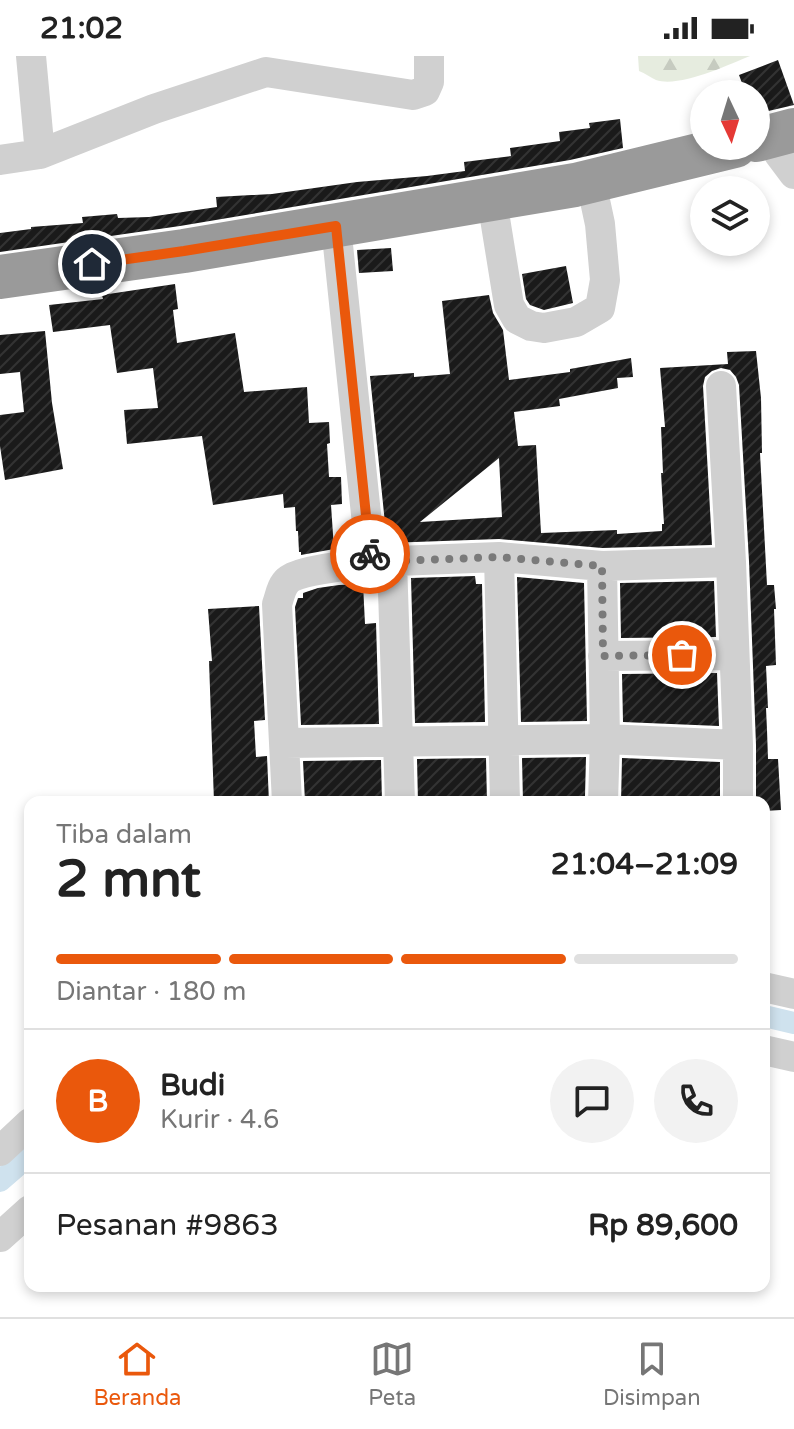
<!DOCTYPE html>
<html lang="id">
<meta charset="utf-8">
<style>
body{margin:0;font-family:"Varela Round",sans-serif;background:#f2f2f2;color:#222;height:100vh;display:flex;flex-direction:column;font-size:30px;white-space:nowrap}
*{box-sizing:border-box;margin:0}
p{font-size:26px;color:#767676}
.icon{flex:none;width:44px;height:44px;fill:none;stroke:currentColor;stroke-width:2;stroke-linecap:round;stroke-linejoin:round}
.map{position:relative;flex:1;overflow:hidden}
.sheet{position:absolute;left:24px;top:740px;width:746px;height:496px;display:flex;flex-direction:column;background:#fff;border-radius:16px;box-shadow:0 4px 12px #0003}
.sheet>*{flex:none}
.needle{width:52px;rotate:176deg}
.fabs{position:absolute;left:690px;top:24px;display:grid;gap:16px}
.fabs a{display:grid;place-items:center;width:80px;height:80px;border-radius:50%;background:#fff;box-shadow:0 4px 12px #0003;font-size:40px}
.pin{position:absolute;display:grid;place-items:center;width:68px;height:68px;color:#fff;margin:-34px;border:4px solid #fff;border-radius:50%;box-shadow:0 2px 8px #0007}
.courier{position:absolute;display:grid;place-items:center;width:80px;height:80px;margin:-40px;border:6px solid #ea580c;border-radius:50%;background:#fff;color:#222;box-shadow:0 2px 10px #0007}
.headline em{font-style:normal;font-weight:700}
.headline div{display:flex;flex-direction:column-reverse}
.headline{display:flex;align-items:center;justify-content:space-between;height:136px;padding:0 32px}
h1{font-size:52px;font-weight:700;line-height:60px}
.bar{display:grid;grid-template-columns:repeat(4,1fr);gap:12px 8px;align-content:center;height:96px;padding:0 32px}
.bar i{height:10px;border-radius:6px;background:#e0e0e0}
.bar .selected{background:#ea580c}
.bar p{grid-column:span 4}
.line{display:flex;align-items:center;gap:20px;padding:0 32px;border-top:2px solid #e0e0e0}
.line div{flex:1}
.round{display:grid;place-items:center;flex:none;width:84px;height:84px;border-radius:42px;background:#f2f2f2}
.status{display:flex;justify-content:space-between;align-items:center;height:56px;padding:0 40px;background:#fff;direction:ltr}
.status svg{height:22px;fill:currentColor}
.tab-bar{display:flex;justify-content:space-around;align-items:center;height:112px;border-top:2px solid #e0e0e0;background:#fff;font-size:22px;color:#767676}
.tab-bar a{display:grid;justify-items:center;gap:4px}
.tab-bar .selected{color:#ea580c}
.map>svg:first-child{display:block}
.forest{fill:url(#forest-firs)}
.lines{fill:none;stroke-linecap:round;stroke-linejoin:round}
.canal{stroke:#cfe2ee;stroke-width:22}
.building{fill:url(#building-hatch);fill-rule:evenodd}
.minor{stroke:#d0d0d0;stroke-width:30}
.highway{stroke:#9a9a9a;stroke-width:44}
.done{stroke:#7a7a7a;stroke-width:8;stroke-dasharray:0 14.4}
.route{stroke:#ea580c;stroke-width:10}
</style>
<div class="status"><b>21:02</b><svg viewBox="0 0 49 12"><path d="M0 12V9h3v3zM5 12V6h3v6zM10 12V3h3v9zM15 12V0h3v12zM26 1h20v11H26zM47 4h2v5h-2z"/></svg></div>
<div class="map">
<svg width="794" height="1261" viewBox="0 0 794 1261">
<defs>
<pattern id="forest-firs" width="22" height="20" patternUnits="userSpaceOnUse" patternTransform="scale(2)"><rect width="22" height="20" fill="#e6ecdf"/><path d="M5 1l3.5 6h-7zM16 11l3.5 6h-7z" fill="#c6cbc0"/></pattern>
<pattern id="building-hatch" width="6" height="6" patternUnits="userSpaceOnUse" patternTransform="scale(2)"><rect width="6" height="6" fill="#1a1a1a"/><path d="M-1 1l2-2M0 6l6-6M5 7l2-2" fill="none" stroke="#333"/></pattern>
</defs>
<rect width="100%" height="100%" fill="#fff"/>
<path class="forest" d="M638,0H750C728,9 679,32 656,24C651,22 645,17 639,15Z"/>
<g class="lines">
<path class="canal" d="M764,960L794,967
M0,1125L30,1099"/>
</g>
<path class="building" d="M778,4L794,49L756,58V38H746L739,19Z
M620,63L623,92L570,104L180,170L0,196V177L31,173V171L83,167L82,161L117,158L118,162L149,161L217,151L216,141L272,138L357,126L427,120L465,115L464,106L511,100L510,92L560,85L559,76L590,72L589,67Z
M391,192L393,215L359,217L357,194Z
M566,210L573,247L544,254L530,249L526,243L522,218Z
M175,228L178,253L173,254L177,287L235,277L244,336L307,331L309,367L329,366L330,387L327,388L329,421H341L342,448L331,449L334,493L301,499V496H299L298,475H296L295,451L284,452L283,438L213,449L202,380L127,388L124,354L158,352L153,312L117,317L110,269L53,276L49,249L103,243L102,239Z
M489,239L493,257L503,274L509,324L570,316V313L631,302L633,321L617,322L618,332L559,343L560,350L514,356L518,390L536,389L541,477L617,474V478L662,475V468H664L661,417H663L661,371H665L660,312L728,308L727,296L756,295L761,342L762,397H760L767,529H774L776,553H774L776,609L766,610L768,652H766L767,674L768,703H778L781,754L764,755V746H756V689L749,505L739,329L736,321L730,314L721,312L712,315L705,321L703,330L712,489L602,492L499,483L387,487L370,320L414,317V321L450,318L442,245ZM499,402L502,461L420,466Z
M45,275L52,347L63,413L5,424L0,390V359L24,356L20,316L0,318V279Z
M475,520L476,528H482L485,666L415,667L411,522Z
M517,521L584,527L587,665L521,666Z
M714,525L716,581L621,582L620,527Z
M363,528L365,568L376,567L379,668L301,669L295,551L298,542H303V537L318,532L339,529Z
M259,550L265,664L254,665L256,701L267,700L269,746H214L209,605H212L208,553Z
M717,617L719,670L623,666L622,618Z
M586,701L585,740L578,741V746H523L522,702Z
M486,702L487,746H418L417,703Z
M622,702L720,706V746H621Z
M381,704L382,746H305L303,705Z"/>
<g class="lines">
<path class="minor" d="M31,0L40,98
M772,80L779,98L794,118
M0,104L40,98L154,53L266,16L413,39L425,35L429,26V0
M492,144L509,249L517,263L531,270L544,272L576,266L600,252L605,224L600,168L591,126
M721,330L731,506
M499,501L505,746
M392,505L400,746
M371,506L499,501L602,510L731,506L738,689V746
M602,510L605,683L603,746
M603,600L734,599
M285,687L605,683L738,689
M287,746L277,548C280,540 281,530 288,524C299,514 354,509 371,506L336,170
M764,931L794,938
M764,994L794,1001
M0,1095L30,1067
M0,1181L30,1154"/>
<path class="highway" d="M756,84L794,74
M0,221L184,195L575,129L735,90"/>
</g>
<g class="lines">
<path class="done" d="M370,498L371,506L499,501L602,510L603,600L682,599"/>
<path class="route" d="M92,208L184,195L336,170L370,498"/>
</g>
</svg>
<div class="fabs">
<a><svg class="needle" viewBox="-14 -14 28 28"><path d="M0-13l5 13h-10z" fill="#e53935"/><path d="M0 13l5-13h-10z" fill="#767676"/></svg></a>
<a><svg class="icon" aria-label="layers" viewBox="0 0 24 24"><path d="M12 4l9 5-9 5-9-5zM3 14l9 5 9-5"/></svg></a>
</div>
<div class="pin" style="left:682px;top:599px;background:#ea580c"><svg class="icon" aria-label="bag" viewBox="0 0 24 24"><path d="M5 8h14l-1 12H6zM9 8a3 3 0 0 1 6 0"/></svg></div>
<div class="pin" style="left:92px;top:208px;background:#1f2937"><svg class="icon" aria-label="home" viewBox="0 0 24 24"><path d="M3 11l9-7 9 7M6 9v11h12V9"/></svg></div>
<div class="courier" style="left:370px;top:498px"><svg class="icon" aria-label="bike" viewBox="0 0 24 24"><circle cx="6" cy="16" r="4"/><circle cx="18" cy="16" r="4"/><path d="M6 16l4-8h5l3 8M10 8l3 8H6M13 5h3"/></svg></div>
<section class="sheet">
<div class="headline"><div><h1>2 mnt</h1><p>Tiba dalam</p></div><em>21:04–21:09</em></div>
<div class="bar"><i class="selected"></i><i class="selected"></i><i class="selected"></i><i></i><p>Diantar · 180 m</p></div>
<div class="line" style="height:144px"><b class="round" style="background:#ea580c;color:#fff">B</b><div><b>Budi</b><p>Kurir · 4.6</p></div><a class="round"><svg class="icon" aria-label="chat" viewBox="0 0 24 24"><path d="M4 5h16v11H9l-5 4z"/></svg></a><a class="round"><svg class="icon" aria-label="phone" viewBox="0 0 24 24"><path d="M5 4h4l2 5-3 2q2 4 5 5l2-3 5 2v4C11 20 4 13 5 4z"/></svg></a></div>
<div class="line" style="height:104px"><div>Pesanan #9863</div><b>Rp 89,600</b></div>
</section>
</div>
<nav class="tab-bar">
<a class="selected"><svg class="icon" aria-label="home" viewBox="0 0 24 24"><path d="M3 11l9-7 9 7M6 9v11h12V9"/></svg>Beranda</a>
<a><svg class="icon" aria-label="map" viewBox="0 0 24 24"><path d="M3 6l6-2 6 2 6-2v14l-6 2-6-2-6 2zM9 4v14M15 6v14"/></svg>Peta</a>
<a><svg class="icon" aria-label="saved" viewBox="0 0 24 24"><path d="M7 4h10v16l-5-4-5 4z"/></svg>Disimpan</a>
</nav>
